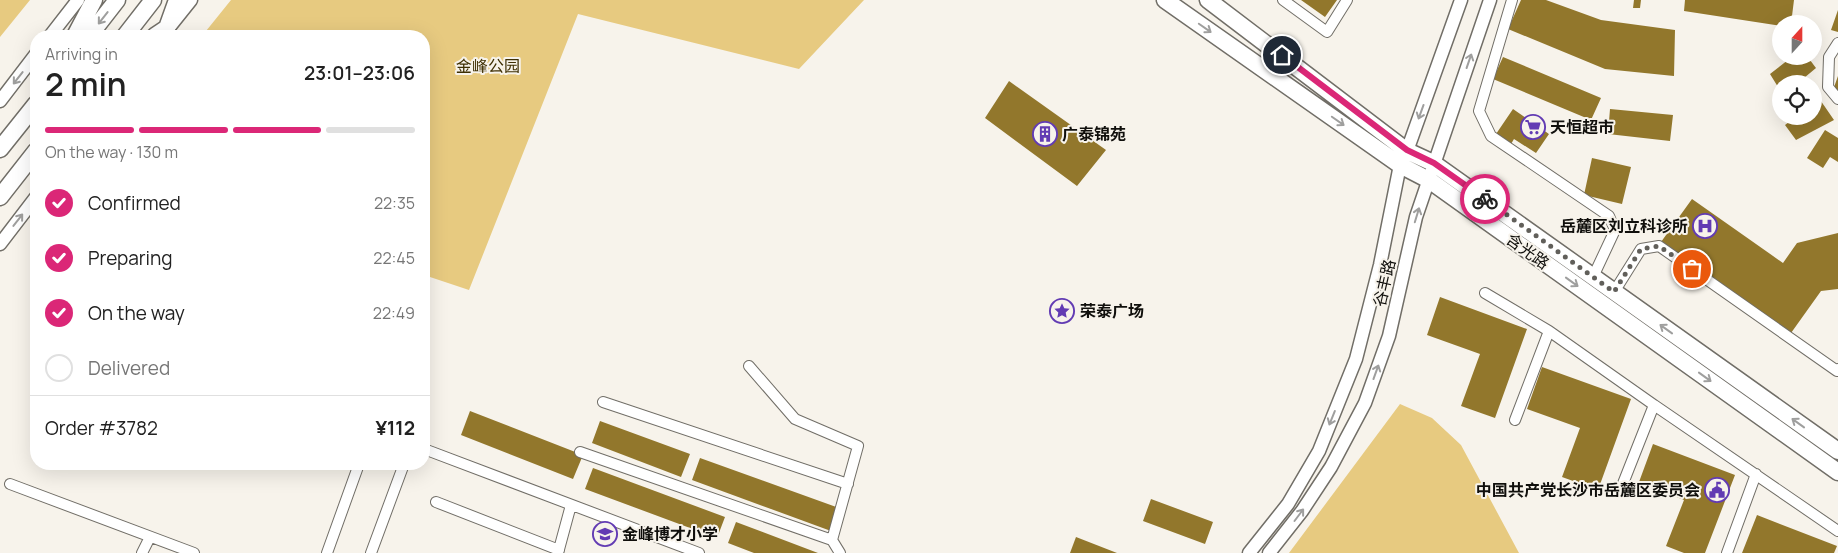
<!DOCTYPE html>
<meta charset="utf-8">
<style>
body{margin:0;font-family:Manrope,"Noto Sans SC",sans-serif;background:#f6f6f6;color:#222;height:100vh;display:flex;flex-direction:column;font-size:19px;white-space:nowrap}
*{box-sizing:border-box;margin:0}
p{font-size:16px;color:#767676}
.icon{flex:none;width:28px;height:28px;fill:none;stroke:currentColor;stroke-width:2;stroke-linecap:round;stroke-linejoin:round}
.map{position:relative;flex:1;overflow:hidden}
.details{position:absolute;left:30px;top:30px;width:400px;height:440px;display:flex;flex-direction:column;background:#fff;border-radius:20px;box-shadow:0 5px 20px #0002}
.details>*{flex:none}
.needle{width:32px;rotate:21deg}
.fabs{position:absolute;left:1772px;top:15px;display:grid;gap:10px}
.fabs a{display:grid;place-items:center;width:50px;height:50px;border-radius:50%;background:#fff;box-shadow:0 5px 20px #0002;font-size:25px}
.pin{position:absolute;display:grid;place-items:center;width:42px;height:42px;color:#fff;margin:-21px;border:2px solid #fff;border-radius:50%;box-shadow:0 1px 5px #0007}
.courier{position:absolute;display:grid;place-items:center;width:50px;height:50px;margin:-25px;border:4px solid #db2777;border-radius:50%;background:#fff;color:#222;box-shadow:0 1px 6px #0007}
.summary em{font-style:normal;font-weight:600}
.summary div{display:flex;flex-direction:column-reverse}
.summary{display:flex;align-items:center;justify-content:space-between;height:85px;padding:0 15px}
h1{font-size:32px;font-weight:600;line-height:38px}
.bar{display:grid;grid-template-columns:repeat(4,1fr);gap:8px 5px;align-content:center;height:60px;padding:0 15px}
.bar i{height:6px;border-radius:4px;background:#e0e0e0}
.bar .on{background:#db2777}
.bar p{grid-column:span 4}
.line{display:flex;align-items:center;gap:12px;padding:0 15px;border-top:1px solid #e0e0e0}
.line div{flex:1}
ol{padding:0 15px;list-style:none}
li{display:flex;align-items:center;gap:15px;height:55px}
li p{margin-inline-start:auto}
li .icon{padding:5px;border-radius:50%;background:#db2777;color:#fff;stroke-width:4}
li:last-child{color:#767676}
li i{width:28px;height:28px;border:2px solid #e0e0e0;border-radius:50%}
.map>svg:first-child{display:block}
.green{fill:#e7ca80}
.building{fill:#92772c}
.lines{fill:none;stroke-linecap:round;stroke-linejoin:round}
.minor-casing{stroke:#716e67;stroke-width:12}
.tertiary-casing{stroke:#716e67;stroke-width:15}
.primary-casing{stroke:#716e67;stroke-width:19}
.trunk-casing{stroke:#716e67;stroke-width:19}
.minor{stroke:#fff;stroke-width:10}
.tertiary{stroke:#fff;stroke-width:12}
.primary{stroke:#fff;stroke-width:16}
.trunk{stroke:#fff;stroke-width:16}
.oneway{stroke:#9f9f9e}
.done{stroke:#615f5a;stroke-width:5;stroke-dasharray:0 9}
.route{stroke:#db2777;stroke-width:6}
.labels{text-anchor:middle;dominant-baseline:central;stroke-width:4;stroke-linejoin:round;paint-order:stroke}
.park-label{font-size:16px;fill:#3e2f03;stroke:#f7f3eb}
.poi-label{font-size:16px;font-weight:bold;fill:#100f0c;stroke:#f7f3eb;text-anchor:start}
.street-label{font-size:16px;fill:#100f0c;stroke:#f7f3eb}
</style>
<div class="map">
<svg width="1838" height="553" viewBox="0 0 1838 553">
<rect width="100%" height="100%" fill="#f7f3eb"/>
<path class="green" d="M0,0H30L0,37Z
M231,0H864L799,69L578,14L469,290L424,275V36H202Z
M1400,404L1432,418L1461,445L1519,553H1289Z"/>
<path class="building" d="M1301,0H1337L1325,17Z
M1521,0H1546L1601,20L1675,30L1674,76L1605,69L1508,29Z
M1634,0H1641L1640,8H1633Z
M1685,0H1794L1791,24H1781V26L1684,11Z
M1838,10V32L1831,30Z
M1793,56H1807L1816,68L1804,78L1809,84H1781V92L1770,74Z
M1503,57L1601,98L1591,120L1493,79Z
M1838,76V92L1833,90Z
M1009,81L1106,150L1077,186L985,118Z
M1814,91L1834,120L1796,140L1785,125L1797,116H1814Z
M1513,109L1549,134L1536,153L1514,139L1511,144L1496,134Z
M1610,109L1673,115L1670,141L1608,134Z
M1825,130L1838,138V162L1830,157L1823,168L1807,158Z
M1592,158L1631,167L1622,204L1584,195Z
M1692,199L1783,263L1797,243L1838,233V289L1821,291L1791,333L1661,242Z
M1440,297L1527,329L1495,418L1461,406L1480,354L1427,335Z
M1542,367L1631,399L1598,490L1562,477L1580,428L1527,409Z
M470,411L583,455L573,479L461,435Z
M600,421L690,454L681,477L592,443Z
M1653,444L1735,475L1705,553H1684L1666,546L1684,500L1639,482Z
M700,458L839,508L831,531L692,480Z
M593,468L725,517L717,538L585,489Z
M1151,499L1213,522L1205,544L1143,521Z
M1757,515L1837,546L1834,553H1742Z
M736,522L818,553H754L728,543Z
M1076,537L1117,553H1070Z"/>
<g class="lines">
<defs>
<path id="minor" d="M1283,0L1327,32L1347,0
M1512,0L1479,111L1491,136L1609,216L1615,230L1593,277
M1838,43L1829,57L1828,87L1838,99
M1614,292L1641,249L1659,246L1837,371L1838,369
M1485,293L1549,331L1515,420
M1549,331L1654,405L1620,491
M749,366L795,419L858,446L832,540
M603,402L848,484
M1654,405L1838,531
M424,449L699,553
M580,452L832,540L840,553
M10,484L194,553
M436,502L559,550
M142,553L150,537
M327,553L359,464
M371,553L404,464
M558,553L571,505
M1727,553L1756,474"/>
<path id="tertiary" d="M171,25L191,0
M50,36L78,0
M0,101L36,54
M0,244L36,197
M1249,553L1288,504L1319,451L1356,359L1380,265L1400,165L1407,151L1461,0
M1269,553L1302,511L1331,467L1365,403L1389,336L1416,217L1490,0"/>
<path id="primary" d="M1165,0L1400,165L1429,180L1838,472
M1208,0L1407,151L1433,163L1838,451"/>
<path id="trunk" d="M75,36L94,0
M89,36L117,0
M125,36L153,0
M155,36L167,28L177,0
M0,149L36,104
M0,197L36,151"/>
</defs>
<use href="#minor" class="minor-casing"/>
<use href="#tertiary" class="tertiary-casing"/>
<use href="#primary" class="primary-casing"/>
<use href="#trunk" class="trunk-casing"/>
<use href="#minor" class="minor"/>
<use href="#tertiary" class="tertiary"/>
<use href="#primary" class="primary"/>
<use href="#trunk" class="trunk"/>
</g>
<defs><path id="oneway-shaft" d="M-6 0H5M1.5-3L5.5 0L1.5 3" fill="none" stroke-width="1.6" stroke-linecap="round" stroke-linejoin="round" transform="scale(1.25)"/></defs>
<g class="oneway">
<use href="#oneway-shaft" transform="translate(103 18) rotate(128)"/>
<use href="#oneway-shaft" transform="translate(1205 28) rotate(35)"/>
<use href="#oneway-shaft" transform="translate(1469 61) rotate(-71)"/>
<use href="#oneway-shaft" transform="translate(18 78) rotate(128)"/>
<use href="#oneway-shaft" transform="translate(1421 112) rotate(110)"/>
<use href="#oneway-shaft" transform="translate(1338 121) rotate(35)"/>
<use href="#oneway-shaft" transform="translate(1417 215) rotate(-73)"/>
<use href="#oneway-shaft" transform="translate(18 220) rotate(-52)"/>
<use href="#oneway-shaft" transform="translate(1572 282) rotate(36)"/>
<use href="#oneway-shaft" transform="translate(1666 329) rotate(-144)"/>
<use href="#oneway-shaft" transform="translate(1376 372) rotate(-70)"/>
<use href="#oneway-shaft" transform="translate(1705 377) rotate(36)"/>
<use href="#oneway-shaft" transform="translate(1332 418) rotate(112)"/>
<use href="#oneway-shaft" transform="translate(1798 423) rotate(-144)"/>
<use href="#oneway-shaft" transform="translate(1299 515) rotate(-53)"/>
</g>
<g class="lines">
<path class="done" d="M1485,199L1614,292L1641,249L1659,246L1692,269"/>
<path class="route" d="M1282,55L1407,150L1434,163L1485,199"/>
</g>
<defs>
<symbol id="supermarket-ring" viewBox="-11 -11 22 22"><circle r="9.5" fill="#f7f3eb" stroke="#623bb3" stroke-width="1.5"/><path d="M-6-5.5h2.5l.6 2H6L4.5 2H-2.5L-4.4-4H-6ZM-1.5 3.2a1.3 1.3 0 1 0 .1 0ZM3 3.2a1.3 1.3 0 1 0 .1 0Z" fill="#623bb3"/></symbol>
<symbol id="building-ring" viewBox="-11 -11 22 22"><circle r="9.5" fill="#f7f3eb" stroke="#623bb3" stroke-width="1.5"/><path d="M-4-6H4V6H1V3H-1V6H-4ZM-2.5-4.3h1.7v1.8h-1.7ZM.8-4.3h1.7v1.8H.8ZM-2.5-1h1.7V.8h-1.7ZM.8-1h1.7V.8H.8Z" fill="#623bb3"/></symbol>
<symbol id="hospital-ring" viewBox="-11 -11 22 22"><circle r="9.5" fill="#f7f3eb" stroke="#623bb3" stroke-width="1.5"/><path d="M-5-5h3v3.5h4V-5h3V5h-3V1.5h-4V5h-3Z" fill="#623bb3"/></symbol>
<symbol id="sight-ring" viewBox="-11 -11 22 22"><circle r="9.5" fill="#f7f3eb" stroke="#623bb3" stroke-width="1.5"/><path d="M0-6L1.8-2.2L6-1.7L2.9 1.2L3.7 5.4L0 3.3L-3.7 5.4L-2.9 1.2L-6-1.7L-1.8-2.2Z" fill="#623bb3"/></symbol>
<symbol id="civic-ring" viewBox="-11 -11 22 22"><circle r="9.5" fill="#f7f3eb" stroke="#623bb3" stroke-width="1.5"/><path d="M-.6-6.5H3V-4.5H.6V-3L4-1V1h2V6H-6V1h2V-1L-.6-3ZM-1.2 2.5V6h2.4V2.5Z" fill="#623bb3"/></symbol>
<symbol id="school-ring" viewBox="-11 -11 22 22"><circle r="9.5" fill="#f7f3eb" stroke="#623bb3" stroke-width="1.5"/><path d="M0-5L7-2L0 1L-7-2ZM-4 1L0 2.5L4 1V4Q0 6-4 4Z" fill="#623bb3"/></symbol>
</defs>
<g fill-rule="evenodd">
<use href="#supermarket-ring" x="1519" y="113" width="28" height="28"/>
<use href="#building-ring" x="1031" y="120" width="28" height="28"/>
<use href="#hospital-ring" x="1691" y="212" width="28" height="28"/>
<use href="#sight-ring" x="1048" y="297" width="28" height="28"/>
<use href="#civic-ring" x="1703" y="476" width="28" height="28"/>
<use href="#school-ring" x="591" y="520" width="28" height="28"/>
</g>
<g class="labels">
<g class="park-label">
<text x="488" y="66">金峰公园</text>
</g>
<g class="poi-label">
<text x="1550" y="127">天恒超市</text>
<text x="1062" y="134">广泰锦苑</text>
<text x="1688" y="226" text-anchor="end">岳麓区刘立科诊所</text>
<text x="1080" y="311">荣泰广场</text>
<text x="1700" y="490" text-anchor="end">中国共产党长沙市岳麓区委员会</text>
<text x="622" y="534">金峰博才小学</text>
</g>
<g class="street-label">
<text transform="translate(1528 251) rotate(36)">含光路</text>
<text transform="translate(1384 283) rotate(-77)">谷丰路</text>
</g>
</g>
</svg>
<div class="fabs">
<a><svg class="needle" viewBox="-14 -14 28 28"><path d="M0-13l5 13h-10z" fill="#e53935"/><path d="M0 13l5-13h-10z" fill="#767676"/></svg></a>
<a><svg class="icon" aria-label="locate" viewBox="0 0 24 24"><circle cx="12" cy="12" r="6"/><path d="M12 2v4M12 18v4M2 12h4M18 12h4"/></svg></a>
</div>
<div class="pin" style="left:1692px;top:269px;background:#ea580c"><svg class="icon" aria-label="bag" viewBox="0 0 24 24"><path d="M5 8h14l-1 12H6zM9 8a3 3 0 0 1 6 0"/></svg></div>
<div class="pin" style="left:1282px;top:55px;background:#1f2937"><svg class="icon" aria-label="home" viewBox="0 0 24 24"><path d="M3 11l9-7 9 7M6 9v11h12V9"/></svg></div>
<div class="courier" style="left:1485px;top:199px"><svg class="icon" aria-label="bike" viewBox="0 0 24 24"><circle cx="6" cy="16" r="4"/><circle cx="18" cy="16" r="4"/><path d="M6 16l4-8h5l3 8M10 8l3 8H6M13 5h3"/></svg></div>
<section class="details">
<div class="summary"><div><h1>2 min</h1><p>Arriving in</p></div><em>23:01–23:06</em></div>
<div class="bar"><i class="on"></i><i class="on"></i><i class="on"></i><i></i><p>On the way · 130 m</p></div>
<ol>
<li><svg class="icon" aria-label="check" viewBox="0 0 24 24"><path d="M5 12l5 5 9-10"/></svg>Confirmed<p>22:35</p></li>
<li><svg class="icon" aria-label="check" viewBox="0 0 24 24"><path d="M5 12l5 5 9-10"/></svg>Preparing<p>22:45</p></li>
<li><svg class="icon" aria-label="check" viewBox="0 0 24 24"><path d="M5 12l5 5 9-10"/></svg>On the way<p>22:49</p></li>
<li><i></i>Delivered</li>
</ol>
<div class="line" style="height:65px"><div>Order #3782</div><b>¥112</b></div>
</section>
</div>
